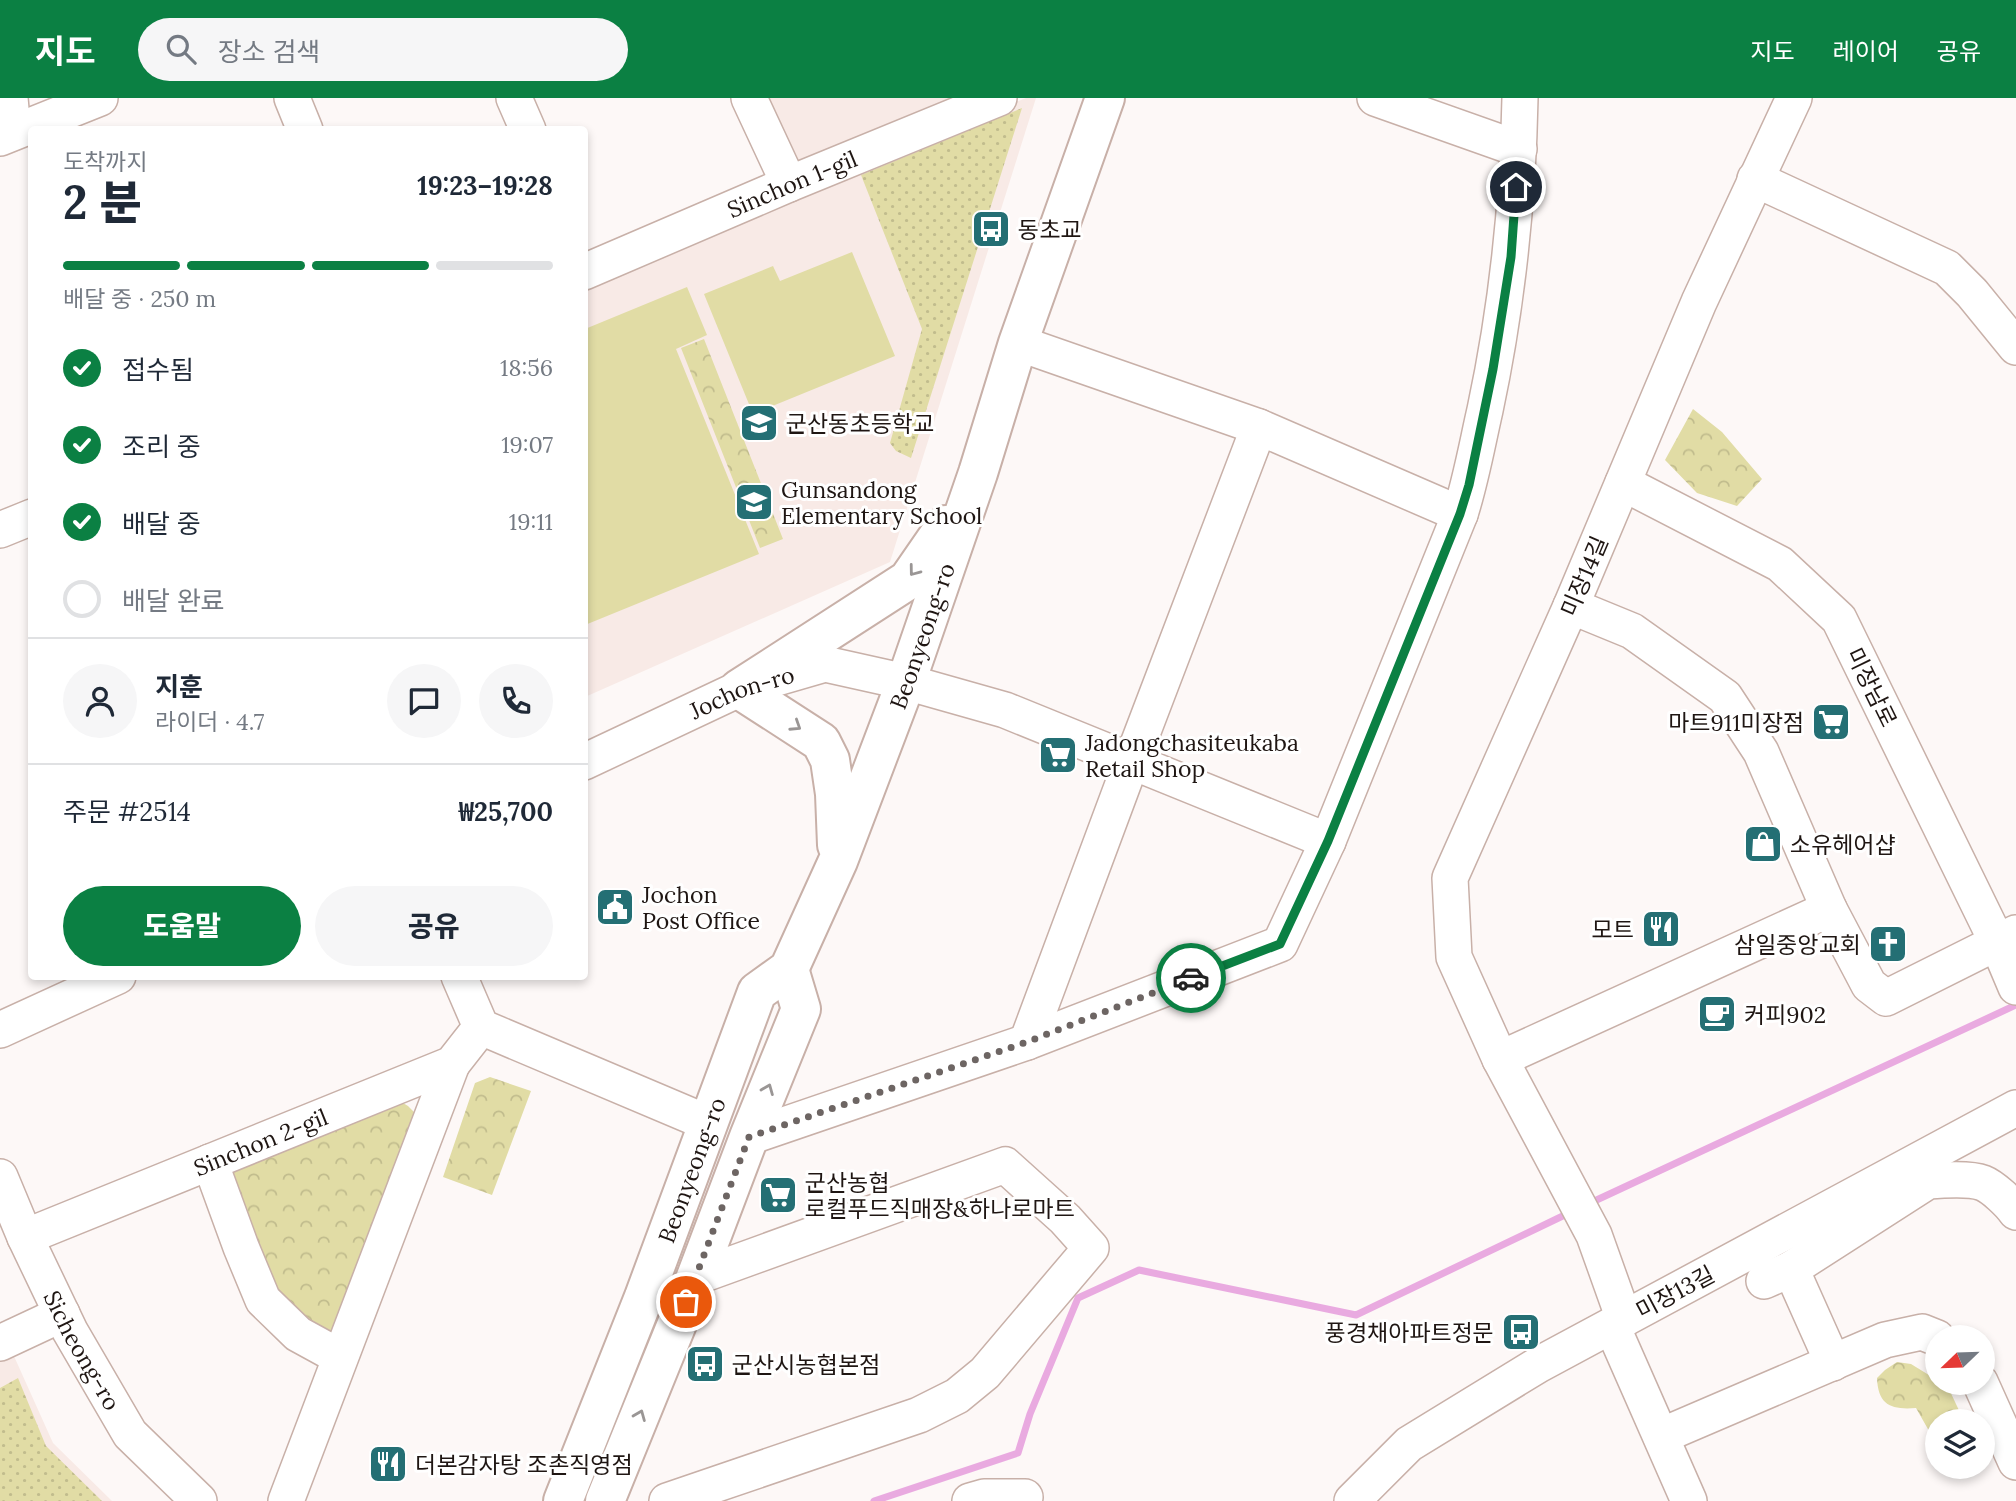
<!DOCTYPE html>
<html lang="ko">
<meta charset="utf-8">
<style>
body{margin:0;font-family:Lora,"Noto Sans KR",serif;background:#f6f6f7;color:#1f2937;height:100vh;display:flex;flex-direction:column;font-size:26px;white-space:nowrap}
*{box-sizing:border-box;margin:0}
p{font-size:23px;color:#747a83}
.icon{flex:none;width:38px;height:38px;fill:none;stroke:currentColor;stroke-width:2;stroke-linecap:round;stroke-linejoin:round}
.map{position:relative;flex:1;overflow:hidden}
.drawer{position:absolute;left:28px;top:28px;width:560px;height:854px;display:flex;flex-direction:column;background:#fff;border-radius:7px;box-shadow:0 4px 10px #0003}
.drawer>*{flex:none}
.needle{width:46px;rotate:247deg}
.tools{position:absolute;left:1925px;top:1227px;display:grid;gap:14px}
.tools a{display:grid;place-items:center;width:70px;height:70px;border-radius:50%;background:#fff;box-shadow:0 4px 10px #0003;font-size:35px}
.pin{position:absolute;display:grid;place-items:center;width:60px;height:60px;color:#fff;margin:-30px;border:4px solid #fff;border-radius:50%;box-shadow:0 2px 7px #0007}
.courier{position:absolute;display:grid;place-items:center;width:70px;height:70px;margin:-35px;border:5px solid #0b8043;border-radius:50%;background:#fff;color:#222;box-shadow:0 2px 9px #0007}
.headline em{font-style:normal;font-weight:800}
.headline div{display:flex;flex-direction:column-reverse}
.headline{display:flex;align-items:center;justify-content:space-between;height:119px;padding:0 35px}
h1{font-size:46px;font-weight:800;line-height:52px}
.bar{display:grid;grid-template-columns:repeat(4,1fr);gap:10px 7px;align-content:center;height:84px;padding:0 35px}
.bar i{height:9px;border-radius:5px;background:#e0e1e3}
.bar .selected{background:#0b8043}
.bar p{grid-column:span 4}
.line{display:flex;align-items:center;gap:18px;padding:0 35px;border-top:2px solid #e0e1e3}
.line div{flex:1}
.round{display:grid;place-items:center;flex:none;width:74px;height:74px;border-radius:37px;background:#f6f6f7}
ol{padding:0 35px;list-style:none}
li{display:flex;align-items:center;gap:21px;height:77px}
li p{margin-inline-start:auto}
li .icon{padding:7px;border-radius:50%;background:#0b8043;color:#fff;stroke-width:4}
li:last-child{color:#747a83}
li i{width:38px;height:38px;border:4px solid #e0e1e3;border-radius:50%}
.action{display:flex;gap:14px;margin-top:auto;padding:14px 35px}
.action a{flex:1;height:80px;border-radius:42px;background:#0b8043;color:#fff;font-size:28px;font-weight:800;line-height:80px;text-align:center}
.action a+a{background:#f6f6f7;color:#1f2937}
header{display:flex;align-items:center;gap:42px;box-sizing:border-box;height:98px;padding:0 35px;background:#0b8043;color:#fff}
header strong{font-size:33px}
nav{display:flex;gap:38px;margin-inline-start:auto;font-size:24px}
.search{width:490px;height:63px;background:#f6f6f7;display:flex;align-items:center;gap:18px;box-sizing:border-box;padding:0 24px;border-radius:38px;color:#747a83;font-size:26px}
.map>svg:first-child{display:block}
.built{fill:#f8eae6}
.grass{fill:url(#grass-dots)}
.park{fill:url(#park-crowns)}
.garden{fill:#e1dca5}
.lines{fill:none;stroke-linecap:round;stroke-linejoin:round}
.stream{stroke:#e9aae0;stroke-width:7}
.minor-casing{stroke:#c8b0a8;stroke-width:38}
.major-casing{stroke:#c8b0a8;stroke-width:42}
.minor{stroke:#fff;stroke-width:35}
.major{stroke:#fff;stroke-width:38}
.oneway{stroke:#9a9695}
.done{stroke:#6d6563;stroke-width:7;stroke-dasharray:0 12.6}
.route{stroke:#0b8043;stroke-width:9}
.labels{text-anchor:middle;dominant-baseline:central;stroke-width:6;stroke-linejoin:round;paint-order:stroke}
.street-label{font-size:23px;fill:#1f1613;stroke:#fff}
.poi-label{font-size:23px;fill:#1f1613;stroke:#fff;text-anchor:start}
</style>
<header>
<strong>지도</strong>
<div class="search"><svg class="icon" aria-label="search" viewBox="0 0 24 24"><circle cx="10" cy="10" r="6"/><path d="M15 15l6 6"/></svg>장소 검색</div>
<nav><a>지도</a><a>레이어</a><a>공유</a></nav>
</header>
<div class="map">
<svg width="2016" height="1403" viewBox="0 0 2016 1403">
<defs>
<pattern id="grass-dots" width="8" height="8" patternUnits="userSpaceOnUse" patternTransform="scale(1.75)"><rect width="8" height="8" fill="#e1dca5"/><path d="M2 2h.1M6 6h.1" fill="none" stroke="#c1bc8d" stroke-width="1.8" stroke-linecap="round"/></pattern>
<pattern id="park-crowns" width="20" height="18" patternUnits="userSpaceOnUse" patternTransform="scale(1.75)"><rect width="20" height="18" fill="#e1dca5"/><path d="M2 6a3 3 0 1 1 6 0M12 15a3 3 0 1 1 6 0" fill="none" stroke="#c1bc8d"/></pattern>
</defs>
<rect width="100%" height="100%" fill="#fdf8f7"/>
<path class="built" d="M736,0H971L772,78Z
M1026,0H1036L890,464L585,599L584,187L689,139Z
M0,1227L53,1345L112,1403H0Z"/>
<path class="grass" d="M1022,10L911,360L896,353L890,345L922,231L861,77Z
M18,1280L46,1348L102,1403H0V1290Z"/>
<path class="park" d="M704,241L783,441L760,450L681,250Z
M1693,311L1722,334L1762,381L1737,408L1697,395L1665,362Z
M490,979L531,993L492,1097L443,1079L475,985Z
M398,1002L408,1008L418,1018L335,1241L272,1200L227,1074Z
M1897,1264L1911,1266L1937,1282V1284L1948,1289L1964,1323H1937V1347L1916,1310C1891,1312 1878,1307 1877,1280L1885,1272Z"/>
<path class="garden" d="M852,154L895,258L753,316L704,196L773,168L780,183Z
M687,189L707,237L676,251L759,456L585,527V231Z"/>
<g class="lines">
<path class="stream" d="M1588,1106L2016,907
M874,1403L1018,1355L1030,1316L1078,1200L1139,1172L1356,1217L1571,1114"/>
<defs>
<g id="minor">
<path d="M292,0L305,32"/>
<path d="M514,0L528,32"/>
<path d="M749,0L789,86"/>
<path d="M1375,0L1519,51"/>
<path d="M0,8L13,34L10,0"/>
<path d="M0,40L100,0"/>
<path d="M1755,81L1947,170L1972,195L2016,249"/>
<path id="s1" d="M584,174L789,86L999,0"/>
<path d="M1018,245L1259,329L1460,416"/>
<path d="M1623,385L1780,466L1839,521L1997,844L2016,889"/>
<path d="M0,432L32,419"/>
<path d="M1571,508L1632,533L1725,599L1761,654L1829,811L1869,887L1886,900L2016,835"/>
<path id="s2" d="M584,664L739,591L825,566L906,584L1005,612L1328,743"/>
<path d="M459,878L481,929L708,1025"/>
<path d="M0,932L118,878"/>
<path d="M1027,944L1132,662L1259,329"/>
<path d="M1500,961L1829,811"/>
<path d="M749,1039L1027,944L1280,846L1328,743L1460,416C1471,382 1477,347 1485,312C1507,209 1518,105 1520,0"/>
<path d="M210,1064L241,1149L263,1202L298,1236L340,1259"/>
<path id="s3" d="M0,1079L25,1139L70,1233L130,1336L199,1403"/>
<path id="s4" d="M25,1139L452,966L481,929"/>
<path d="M1791,1171L1833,1265"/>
<path d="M1764,1183L1791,1171L1928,1083C1942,1082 1970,1080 1983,1085C1993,1089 2010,1105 2016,1114"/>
<path d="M1624,1221L1594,1137L1500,961L1454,859L1450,780L1571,508L1699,204L1794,0"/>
<path d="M1612,1228L1689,1403"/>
<path d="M0,1245L62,1216"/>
<path d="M1980,1284L2016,1364"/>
<path d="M1661,1338L1885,1242L1922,1234L1937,1240"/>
<path d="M286,1403L452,966"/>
<path d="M667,1403L919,1317L957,1298L985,1275L1091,1150L1065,1121L1005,1067L696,1179"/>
<path d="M970,1403L984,1399H1025L1024,1403"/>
<path d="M1352,1403L1409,1346L1538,1267L2016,1010"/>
</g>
<g id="major">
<path d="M837,747L835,696L830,662L821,644L739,591L908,482L946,427"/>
<path id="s5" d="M563,1403L644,1199L757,894L789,871L838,763L906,584L978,375L1018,245L1105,0"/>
<path d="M605,1403L696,1179L749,1039L801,911L789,871"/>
</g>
</defs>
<use href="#minor" class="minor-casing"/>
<use href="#major" class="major-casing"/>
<use href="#minor" class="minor"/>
<use href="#major" class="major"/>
</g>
<defs><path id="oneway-chevron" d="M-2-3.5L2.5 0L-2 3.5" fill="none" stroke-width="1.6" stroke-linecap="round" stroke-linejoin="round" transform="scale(1.75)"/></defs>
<g class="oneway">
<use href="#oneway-chevron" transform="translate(914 473) rotate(127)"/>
<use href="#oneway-chevron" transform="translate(796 628) rotate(33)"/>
<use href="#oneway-chevron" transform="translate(768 991) rotate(-68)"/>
<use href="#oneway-chevron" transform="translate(640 1317) rotate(-68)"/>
</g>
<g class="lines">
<path class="done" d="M686,1204L749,1039L1027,944L1191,880"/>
<path class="route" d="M1191,880L1280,846L1328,743L1460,416L1469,387L1493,271L1511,159L1516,89"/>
</g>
<defs>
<symbol id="bus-square" viewBox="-11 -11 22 22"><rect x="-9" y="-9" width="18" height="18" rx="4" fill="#246f74" stroke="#fff"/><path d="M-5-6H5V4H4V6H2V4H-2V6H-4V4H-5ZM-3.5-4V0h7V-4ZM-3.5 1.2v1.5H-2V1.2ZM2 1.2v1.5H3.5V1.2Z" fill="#fff"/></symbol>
<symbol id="school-square" viewBox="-11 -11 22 22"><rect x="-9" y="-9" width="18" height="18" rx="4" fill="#246f74" stroke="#fff"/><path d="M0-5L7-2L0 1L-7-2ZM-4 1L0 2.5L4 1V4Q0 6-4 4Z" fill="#fff"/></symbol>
<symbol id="supermarket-square" viewBox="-11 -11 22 22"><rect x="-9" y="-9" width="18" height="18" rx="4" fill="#246f74" stroke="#fff"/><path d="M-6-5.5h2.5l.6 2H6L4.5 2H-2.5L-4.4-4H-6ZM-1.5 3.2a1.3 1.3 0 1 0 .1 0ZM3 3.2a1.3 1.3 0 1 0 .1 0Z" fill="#fff"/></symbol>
<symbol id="shop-square" viewBox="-11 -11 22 22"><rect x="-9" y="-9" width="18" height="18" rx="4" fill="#246f74" stroke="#fff"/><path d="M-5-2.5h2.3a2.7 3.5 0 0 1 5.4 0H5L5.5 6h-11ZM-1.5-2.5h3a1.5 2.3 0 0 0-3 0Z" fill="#fff"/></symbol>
<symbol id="civic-square" viewBox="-11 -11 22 22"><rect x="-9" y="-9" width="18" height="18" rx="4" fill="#246f74" stroke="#fff"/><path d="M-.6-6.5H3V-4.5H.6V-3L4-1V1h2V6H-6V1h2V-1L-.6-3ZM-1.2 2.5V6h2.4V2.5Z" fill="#fff"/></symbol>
<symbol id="restaurant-square" viewBox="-11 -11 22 22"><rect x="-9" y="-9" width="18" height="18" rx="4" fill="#246f74" stroke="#fff"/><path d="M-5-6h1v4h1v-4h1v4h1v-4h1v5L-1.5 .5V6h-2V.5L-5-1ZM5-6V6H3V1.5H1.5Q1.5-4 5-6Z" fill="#fff"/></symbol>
<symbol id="church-square" viewBox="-11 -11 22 22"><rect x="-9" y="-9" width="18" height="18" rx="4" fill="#246f74" stroke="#fff"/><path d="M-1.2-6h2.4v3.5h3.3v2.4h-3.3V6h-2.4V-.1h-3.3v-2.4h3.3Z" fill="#fff"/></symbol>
<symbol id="cafe-square" viewBox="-11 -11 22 22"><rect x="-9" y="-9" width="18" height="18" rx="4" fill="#246f74" stroke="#fff"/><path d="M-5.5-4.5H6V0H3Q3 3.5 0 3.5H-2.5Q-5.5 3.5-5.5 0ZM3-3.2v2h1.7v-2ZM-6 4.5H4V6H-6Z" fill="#fff"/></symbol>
</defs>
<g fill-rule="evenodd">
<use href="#bus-square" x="969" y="109" width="44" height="44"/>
<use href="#school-square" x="737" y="303" width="44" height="44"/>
<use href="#school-square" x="732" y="382" width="44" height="44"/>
<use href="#supermarket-square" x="1809" y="602" width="44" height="44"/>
<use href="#supermarket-square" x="1036" y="635" width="44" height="44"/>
<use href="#shop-square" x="1741" y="724" width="44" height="44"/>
<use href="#civic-square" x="593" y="787" width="44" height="44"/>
<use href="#restaurant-square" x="1639" y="809" width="44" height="44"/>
<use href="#church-square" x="1866" y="824" width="44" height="44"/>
<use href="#cafe-square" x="1695" y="894" width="44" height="44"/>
<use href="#supermarket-square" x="756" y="1075" width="44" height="44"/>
<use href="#bus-square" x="1499" y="1212" width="44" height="44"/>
<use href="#bus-square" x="683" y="1244" width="44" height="44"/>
<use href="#restaurant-square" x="366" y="1344" width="44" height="44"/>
</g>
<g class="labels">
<g class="street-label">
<text stroke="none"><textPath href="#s1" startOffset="226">Sinchon 1-gil</textPath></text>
<text transform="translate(1584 478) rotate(-67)">미장14길</text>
<text stroke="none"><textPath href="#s5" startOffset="943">Beonyeong-ro</textPath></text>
<text transform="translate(1872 589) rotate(64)">미장남로</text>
<text stroke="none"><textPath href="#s2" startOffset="173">Jochon-ro</textPath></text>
<text stroke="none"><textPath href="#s4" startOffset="254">Sinchon 2-gil</textPath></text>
<text stroke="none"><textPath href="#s5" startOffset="355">Beonyeong-ro</textPath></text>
<text transform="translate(1675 1194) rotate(-28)">미장13길</text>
<text stroke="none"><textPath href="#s3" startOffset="192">Sicheong-ro</textPath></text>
</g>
<g class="poi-label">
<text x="1018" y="131">동초교</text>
<text x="786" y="325">군산동초등학교</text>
<text x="781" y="391">Gunsandong<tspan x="781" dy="26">Elementary School</tspan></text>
<text x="1804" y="624" text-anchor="end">마트911미장점</text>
<text x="1085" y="644">Jadongchasiteukaba<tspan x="1085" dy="26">Retail Shop</tspan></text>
<text x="1790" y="746">소유헤어샵</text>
<text x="642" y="796">Jochon<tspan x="642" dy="26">Post Office</tspan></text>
<text x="1634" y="831" text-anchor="end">모트</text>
<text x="1861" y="846" text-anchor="end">삼일중앙교회</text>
<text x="1744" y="916">커피902</text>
<text x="805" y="1084">군산농협<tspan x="805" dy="26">로컬푸드직매장&amp;하나로마트</tspan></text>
<text x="1494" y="1234" text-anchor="end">풍경채아파트정문</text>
<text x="732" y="1266">군산시농협본점</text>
<text x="415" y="1366">더본감자탕 조촌직영점</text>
</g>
</g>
</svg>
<div class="tools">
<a><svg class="needle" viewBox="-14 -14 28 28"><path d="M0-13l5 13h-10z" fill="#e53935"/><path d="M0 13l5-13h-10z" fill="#747a83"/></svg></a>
<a><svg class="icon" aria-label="layers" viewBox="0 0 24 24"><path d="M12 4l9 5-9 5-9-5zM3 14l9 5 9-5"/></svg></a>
</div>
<div class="pin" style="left:686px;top:1204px;background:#ea580c"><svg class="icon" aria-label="bag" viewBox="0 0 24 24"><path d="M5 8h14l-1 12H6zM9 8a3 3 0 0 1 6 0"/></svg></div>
<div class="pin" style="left:1516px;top:89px;background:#1f2937"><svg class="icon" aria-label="home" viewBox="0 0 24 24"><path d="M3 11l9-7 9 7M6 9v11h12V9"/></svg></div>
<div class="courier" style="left:1191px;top:880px"><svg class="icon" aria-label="car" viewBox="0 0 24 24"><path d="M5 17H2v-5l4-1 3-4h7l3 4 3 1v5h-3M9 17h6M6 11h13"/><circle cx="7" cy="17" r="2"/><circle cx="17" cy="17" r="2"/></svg></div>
<section class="drawer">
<div class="headline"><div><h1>2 분</h1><p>도착까지</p></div><em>19:23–19:28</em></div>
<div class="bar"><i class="selected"></i><i class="selected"></i><i class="selected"></i><i></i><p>배달 중 · 250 m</p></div>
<ol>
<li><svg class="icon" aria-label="check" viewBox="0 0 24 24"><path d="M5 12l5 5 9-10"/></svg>접수됨<p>18:56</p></li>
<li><svg class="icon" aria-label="check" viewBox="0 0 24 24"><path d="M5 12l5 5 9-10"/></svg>조리 중<p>19:07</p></li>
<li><svg class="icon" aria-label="check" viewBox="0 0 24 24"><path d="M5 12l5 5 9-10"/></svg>배달 중<p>19:11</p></li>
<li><i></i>배달 완료</li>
</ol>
<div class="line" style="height:126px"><a class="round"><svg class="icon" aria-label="person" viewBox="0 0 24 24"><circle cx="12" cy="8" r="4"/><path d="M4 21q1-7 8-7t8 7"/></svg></a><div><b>지훈</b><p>라이더 · 4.7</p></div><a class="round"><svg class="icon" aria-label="chat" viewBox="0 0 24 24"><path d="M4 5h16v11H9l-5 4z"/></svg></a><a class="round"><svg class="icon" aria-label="phone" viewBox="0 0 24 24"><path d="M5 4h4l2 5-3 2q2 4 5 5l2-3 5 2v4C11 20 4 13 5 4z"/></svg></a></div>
<div class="line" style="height:91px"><div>주문 #2514</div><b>₩25,700</b></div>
<div class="action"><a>도움말</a><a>공유</a></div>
</section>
</div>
